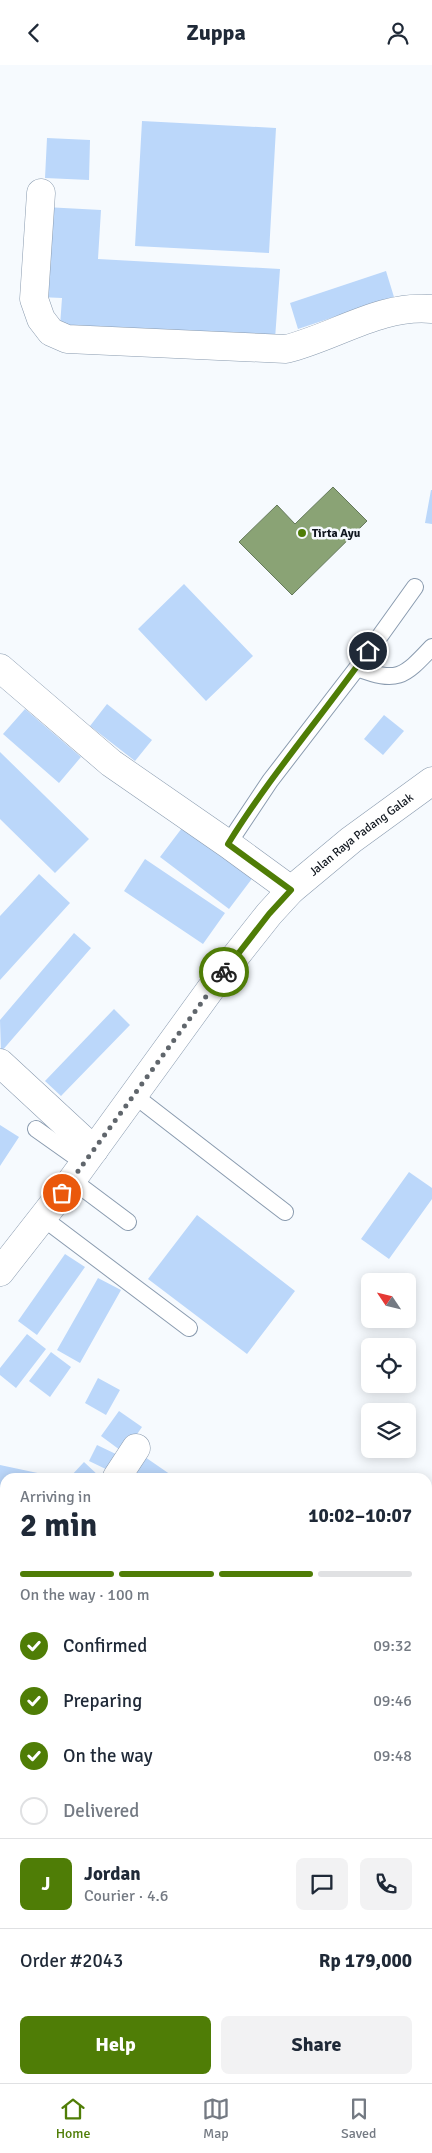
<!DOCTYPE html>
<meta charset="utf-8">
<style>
body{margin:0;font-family:Signika,sans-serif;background:#f2f2f3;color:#1f2937;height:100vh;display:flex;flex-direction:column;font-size:19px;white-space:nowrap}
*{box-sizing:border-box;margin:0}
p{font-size:16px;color:#747a83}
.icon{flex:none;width:28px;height:28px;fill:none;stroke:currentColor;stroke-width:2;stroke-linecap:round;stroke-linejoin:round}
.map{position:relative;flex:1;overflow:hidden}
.side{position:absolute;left:0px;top:1408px;width:432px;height:611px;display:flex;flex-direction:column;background:#fff;border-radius:15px 15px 0 0;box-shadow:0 2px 12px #0003}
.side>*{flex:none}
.needle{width:32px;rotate:305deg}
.tools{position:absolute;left:361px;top:1208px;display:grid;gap:10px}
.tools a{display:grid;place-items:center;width:55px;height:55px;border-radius:8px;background:#fff;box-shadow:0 2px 12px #0003;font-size:25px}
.pin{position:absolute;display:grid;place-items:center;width:42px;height:42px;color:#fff;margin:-21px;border:2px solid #fff;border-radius:50%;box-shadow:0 1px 5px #0007}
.courier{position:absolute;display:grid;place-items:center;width:50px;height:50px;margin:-25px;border:4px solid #4f7d06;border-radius:50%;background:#fff;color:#222;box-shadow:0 1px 6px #0007}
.summary em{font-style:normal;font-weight:700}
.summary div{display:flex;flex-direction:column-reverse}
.summary{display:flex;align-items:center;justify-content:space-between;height:85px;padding:0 20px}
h1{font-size:32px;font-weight:700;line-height:38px}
.bar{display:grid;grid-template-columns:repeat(4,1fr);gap:8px 5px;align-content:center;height:60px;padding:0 20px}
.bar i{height:6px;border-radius:4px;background:#e0e1e3}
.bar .active{background:#4f7d06}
.bar p{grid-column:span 4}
.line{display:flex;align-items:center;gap:12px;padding:0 20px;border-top:1px solid #e0e1e3}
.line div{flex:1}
.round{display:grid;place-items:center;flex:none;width:52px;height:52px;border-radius:8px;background:#f2f2f3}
ol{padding:0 20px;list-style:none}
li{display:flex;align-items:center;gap:15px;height:55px}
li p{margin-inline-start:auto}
li .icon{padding:5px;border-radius:50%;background:#4f7d06;color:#fff;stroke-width:4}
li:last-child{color:#747a83}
li i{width:28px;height:28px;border:2px solid #e0e1e3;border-radius:50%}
.primary-button{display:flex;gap:10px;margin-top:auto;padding:10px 20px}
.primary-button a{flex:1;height:58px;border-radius:8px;background:#4f7d06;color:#fff;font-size:20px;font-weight:700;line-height:58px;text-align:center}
.primary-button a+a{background:#f2f2f3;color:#1f2937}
header{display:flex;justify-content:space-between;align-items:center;height:65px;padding:0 20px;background:#fff;font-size:22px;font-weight:700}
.tabs{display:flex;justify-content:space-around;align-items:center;height:70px;border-top:1px solid #e0e1e3;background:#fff;font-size:14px;color:#747a83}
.tabs a{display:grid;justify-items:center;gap:2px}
.tabs .active{color:#4f7d06}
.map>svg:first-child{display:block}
.water{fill:#8aa375;stroke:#65795b}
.building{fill:#bbd7fa}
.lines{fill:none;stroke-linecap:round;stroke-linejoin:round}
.service-casing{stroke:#8a9baf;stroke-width:18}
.minor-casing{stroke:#8a9baf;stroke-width:29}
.service{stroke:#fff;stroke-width:16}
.minor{stroke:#fff;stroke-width:28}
.done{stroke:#60666c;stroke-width:5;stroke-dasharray:0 9}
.route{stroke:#4f7d06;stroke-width:6}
.poi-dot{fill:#4f7d06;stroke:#f6fafe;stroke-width:2}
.labels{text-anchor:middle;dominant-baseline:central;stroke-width:5;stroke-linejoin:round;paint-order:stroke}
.poi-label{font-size:12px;font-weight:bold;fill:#10161e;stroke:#f6fafe;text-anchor:start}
.street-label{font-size:12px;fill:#10161e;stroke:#f6fafe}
</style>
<header><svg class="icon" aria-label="back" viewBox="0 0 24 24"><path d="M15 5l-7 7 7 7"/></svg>Zuppa<svg class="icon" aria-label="person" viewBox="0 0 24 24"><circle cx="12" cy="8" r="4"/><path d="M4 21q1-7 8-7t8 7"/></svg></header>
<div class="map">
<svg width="432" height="2018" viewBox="0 0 432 2018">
<rect width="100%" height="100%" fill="#f6fafe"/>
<path class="water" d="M333,422L367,456L292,530L239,477L277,440L295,459Z"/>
<path class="building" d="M142,56L276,63L269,188L135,181Z
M47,73L90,75L89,115L45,113Z
M45,142L101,145L98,194L280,204L275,274L60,261L62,233L39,232Z
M386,206L394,232L298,264L290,238Z
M431,425H432V459L425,458Z
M184,519L253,591L206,636L138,564Z
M107,639L152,675L135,696L90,661Z
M25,644L81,692L59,718L3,669Z
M384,650L404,666L383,690L364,674Z
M0,687L89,774L55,808L0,754Z
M185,759L254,811L229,844L160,792Z
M145,794L225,848L203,879L124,826Z
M39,809L70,838L0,915V851Z
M74,868L91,883L1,987L0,955Z
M114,944L130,960L61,1031L45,1016Z
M0,1060L19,1072L0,1101Z
M409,1107L432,1123V1134L389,1194L361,1174Z
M197,1150L295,1226L247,1289L148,1214Z
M65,1189L85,1202L37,1270L18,1256Z
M98,1213L121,1225L80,1298L57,1285Z
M27,1269L46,1284L16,1323L0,1310V1303Z
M51,1287L71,1302L50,1332L29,1316Z
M98,1313L120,1325L106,1350L85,1338Z
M119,1346L142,1362L124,1388L101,1371Z
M97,1380L120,1391L112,1407L89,1396Z
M145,1392L174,1412H132Z
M84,1397L100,1412H70Z
M0,1400L47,1410L46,1412H5V1433L0,1432Z"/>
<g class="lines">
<defs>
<path id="service" d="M357,603C397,618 403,613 432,582
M228,779L270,716L357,603L415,522
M135,1031L285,1147
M36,1064L84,1098
M72,1115L128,1157
M43,1153L189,1263"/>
<g id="minor">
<path d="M41,128L34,234L41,254L51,267L67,274L286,284C335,272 381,239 432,244"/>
<path d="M0,603L111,698L228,779L291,825"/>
<path d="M0,998L94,1085"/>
<path id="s1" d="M0,1207L72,1115L220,911L269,849L291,825L351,775L432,716"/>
<path d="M117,1412L136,1383"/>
<path d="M0,1454L5,1456"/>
</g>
</defs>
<use href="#service" class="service-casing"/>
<use href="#minor" class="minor-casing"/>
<use href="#service" class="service"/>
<use href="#minor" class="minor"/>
</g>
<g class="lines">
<path class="done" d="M62,1128L224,907"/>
<path class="route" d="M224,907L269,849L291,825L228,779C270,711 322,651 368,586"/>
</g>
<circle class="poi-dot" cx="302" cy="468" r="5"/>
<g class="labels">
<g class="poi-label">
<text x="312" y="468">Tirta Ayu</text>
</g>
<g class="street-label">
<text stroke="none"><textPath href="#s1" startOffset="570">Jalan Raya Padang Galak</textPath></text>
</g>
</g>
</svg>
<div class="tools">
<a><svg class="needle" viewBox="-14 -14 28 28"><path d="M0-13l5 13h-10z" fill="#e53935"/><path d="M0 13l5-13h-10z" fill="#747a83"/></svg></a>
<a><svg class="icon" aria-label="locate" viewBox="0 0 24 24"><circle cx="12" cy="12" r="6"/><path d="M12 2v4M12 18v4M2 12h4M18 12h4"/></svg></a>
<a><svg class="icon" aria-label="layers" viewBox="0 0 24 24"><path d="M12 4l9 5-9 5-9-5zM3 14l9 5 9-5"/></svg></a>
</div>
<div class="pin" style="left:62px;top:1128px;background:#ea580c"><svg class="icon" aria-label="bag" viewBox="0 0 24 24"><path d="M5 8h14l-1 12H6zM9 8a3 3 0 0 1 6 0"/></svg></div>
<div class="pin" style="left:368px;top:586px;background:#1f2937"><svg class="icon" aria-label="home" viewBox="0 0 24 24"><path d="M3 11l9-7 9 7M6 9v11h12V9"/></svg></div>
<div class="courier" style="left:224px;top:907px"><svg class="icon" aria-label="bike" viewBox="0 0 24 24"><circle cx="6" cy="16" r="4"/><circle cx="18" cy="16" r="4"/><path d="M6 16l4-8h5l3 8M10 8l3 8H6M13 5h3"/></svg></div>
<section class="side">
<div class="summary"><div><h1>2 min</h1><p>Arriving in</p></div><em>10:02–10:07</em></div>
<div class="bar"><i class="active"></i><i class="active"></i><i class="active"></i><i></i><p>On the way · 100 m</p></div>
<ol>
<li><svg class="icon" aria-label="check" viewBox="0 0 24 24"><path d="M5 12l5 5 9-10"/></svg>Confirmed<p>09:32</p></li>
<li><svg class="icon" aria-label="check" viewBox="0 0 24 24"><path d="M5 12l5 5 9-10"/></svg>Preparing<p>09:46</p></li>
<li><svg class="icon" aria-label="check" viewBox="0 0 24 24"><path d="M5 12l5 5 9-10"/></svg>On the way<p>09:48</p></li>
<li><i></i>Delivered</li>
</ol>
<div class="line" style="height:90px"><b class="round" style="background:#4f7d06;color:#fff">J</b><div><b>Jordan</b><p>Courier · 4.6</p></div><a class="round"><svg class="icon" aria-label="chat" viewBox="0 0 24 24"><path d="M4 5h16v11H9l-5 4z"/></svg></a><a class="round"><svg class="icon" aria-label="phone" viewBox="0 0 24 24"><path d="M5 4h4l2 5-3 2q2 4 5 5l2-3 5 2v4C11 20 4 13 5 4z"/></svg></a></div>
<div class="line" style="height:65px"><div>Order #2043</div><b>Rp 179,000</b></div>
<div class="primary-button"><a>Help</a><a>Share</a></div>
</section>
</div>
<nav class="tabs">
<a class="active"><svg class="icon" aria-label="home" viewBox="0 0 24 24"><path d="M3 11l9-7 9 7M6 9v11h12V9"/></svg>Home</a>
<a><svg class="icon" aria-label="map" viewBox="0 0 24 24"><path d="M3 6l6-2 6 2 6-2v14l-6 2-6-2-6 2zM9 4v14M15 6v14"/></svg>Map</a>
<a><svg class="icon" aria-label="saved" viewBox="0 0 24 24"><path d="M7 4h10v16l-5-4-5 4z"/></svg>Saved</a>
</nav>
